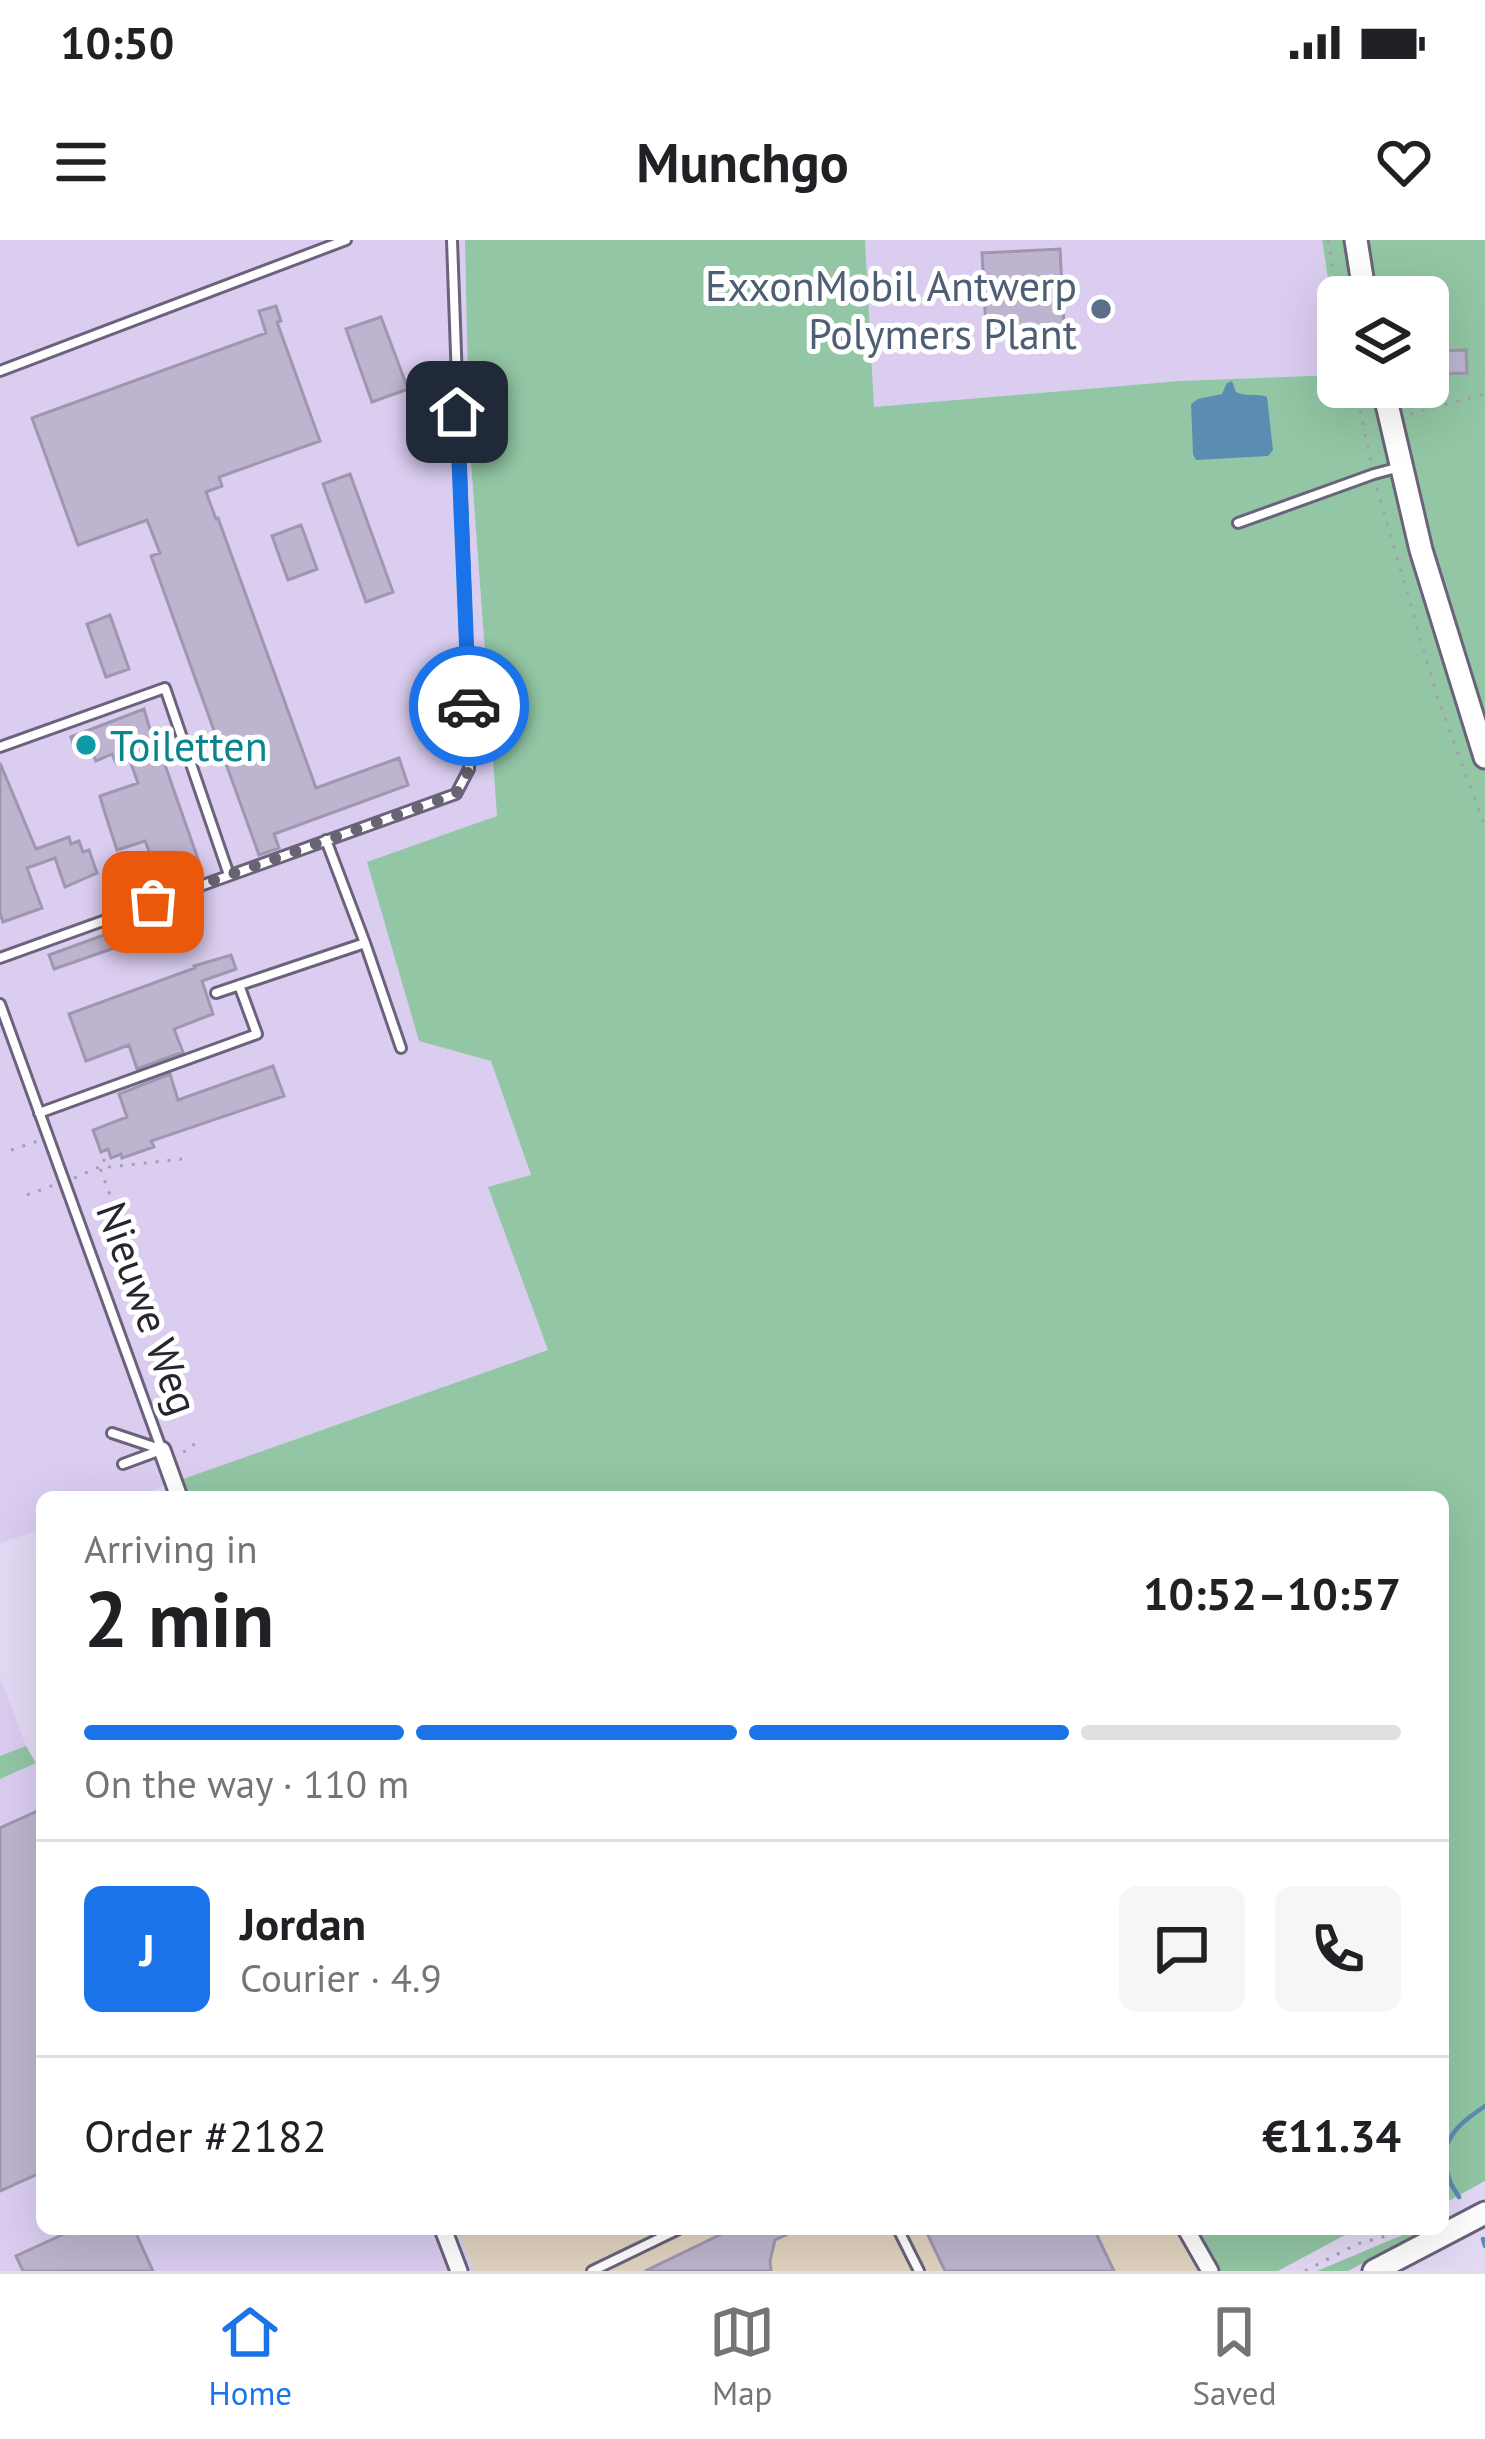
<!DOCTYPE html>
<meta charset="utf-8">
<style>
body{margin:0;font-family:"PT Sans",sans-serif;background:#f6f6f6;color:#202124;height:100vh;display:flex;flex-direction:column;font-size:45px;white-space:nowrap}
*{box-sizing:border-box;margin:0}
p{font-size:39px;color:#757577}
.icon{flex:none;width:66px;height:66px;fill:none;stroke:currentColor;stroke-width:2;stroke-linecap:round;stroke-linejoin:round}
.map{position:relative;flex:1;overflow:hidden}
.side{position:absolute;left:36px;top:1251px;width:1413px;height:744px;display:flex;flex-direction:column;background:#fff;border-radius:18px;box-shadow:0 12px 48px #0002}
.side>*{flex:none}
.buttons{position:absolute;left:1317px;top:36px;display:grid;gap:24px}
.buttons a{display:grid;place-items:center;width:132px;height:132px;border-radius:18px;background:#fff;box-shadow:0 12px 48px #0002;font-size:60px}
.pin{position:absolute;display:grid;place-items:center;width:102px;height:102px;color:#fff;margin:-51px;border-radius:24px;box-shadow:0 6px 18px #0006}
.courier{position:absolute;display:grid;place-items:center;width:120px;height:120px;margin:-60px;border:9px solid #1a73e8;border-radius:50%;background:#fff;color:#222;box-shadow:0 3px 15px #0007}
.summary em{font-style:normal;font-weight:700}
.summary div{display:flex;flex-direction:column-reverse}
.summary{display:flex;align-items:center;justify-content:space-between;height:204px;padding:0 48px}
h1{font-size:78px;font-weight:700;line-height:90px}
.bar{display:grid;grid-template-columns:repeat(4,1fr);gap:18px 12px;align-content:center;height:144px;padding:0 48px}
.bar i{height:15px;border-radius:9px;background:#e0e0e0}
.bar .active{background:#1a73e8}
.bar p{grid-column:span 4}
.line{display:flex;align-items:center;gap:30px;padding:0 48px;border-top:3px solid #e0e0e0}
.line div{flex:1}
.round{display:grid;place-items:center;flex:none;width:126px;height:126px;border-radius:18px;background:#f6f6f6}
.status{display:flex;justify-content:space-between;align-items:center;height:84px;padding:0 60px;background:#fff;direction:ltr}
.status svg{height:33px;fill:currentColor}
header{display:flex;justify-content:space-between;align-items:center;height:156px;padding:0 48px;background:#fff;font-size:54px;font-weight:700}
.tabs{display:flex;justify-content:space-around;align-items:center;height:168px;border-top:3px solid #e0e0e0;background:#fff;font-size:33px;color:#757577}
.tabs a{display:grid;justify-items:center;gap:6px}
.tabs .active{color:#1a73e8}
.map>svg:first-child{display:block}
.commercial{fill:#e0d3bf}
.built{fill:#dacdf0}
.green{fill:#92c6a4}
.water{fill:#5b8db3}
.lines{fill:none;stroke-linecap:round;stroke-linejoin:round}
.stream{stroke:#5b8db3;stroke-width:4.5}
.building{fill:#beb4cf;stroke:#9f96b0;stroke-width:3}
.lane-casing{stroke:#6b627b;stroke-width:14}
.street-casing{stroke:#6b627b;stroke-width:21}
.secondary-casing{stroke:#6b627b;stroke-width:27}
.path{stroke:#a69eb4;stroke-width:3;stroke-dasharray:3 9;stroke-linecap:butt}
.lane{stroke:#fff;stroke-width:8}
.street{stroke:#fff;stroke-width:15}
.secondary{stroke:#fff;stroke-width:21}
.done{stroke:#696474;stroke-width:12;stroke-dasharray:0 21.6}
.route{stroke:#1a73e8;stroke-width:15}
.service-dot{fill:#5c6f8a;stroke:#fff;stroke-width:4.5}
.culture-dot{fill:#0f9aa8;stroke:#fff;stroke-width:4.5}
.labels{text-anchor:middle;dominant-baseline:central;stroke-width:10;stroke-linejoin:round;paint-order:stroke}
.service-label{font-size:42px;fill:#4e5e75;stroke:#fff;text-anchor:end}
.culture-label{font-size:42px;fill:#0d838f;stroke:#fff;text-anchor:start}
.street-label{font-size:42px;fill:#28252f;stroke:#fff}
</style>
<div class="status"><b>10:50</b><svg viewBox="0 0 49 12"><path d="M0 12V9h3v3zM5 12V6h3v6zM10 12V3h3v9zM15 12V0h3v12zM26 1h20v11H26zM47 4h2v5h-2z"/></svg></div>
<header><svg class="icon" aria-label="menu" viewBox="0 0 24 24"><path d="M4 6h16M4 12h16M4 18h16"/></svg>Munchgo<svg class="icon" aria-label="heart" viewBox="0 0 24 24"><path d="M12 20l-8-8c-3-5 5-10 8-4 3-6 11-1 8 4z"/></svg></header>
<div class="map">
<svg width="1485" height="2031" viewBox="0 0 1485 2031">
<rect width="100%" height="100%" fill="#e3d9f5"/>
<path class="commercial" d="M457,1989H1194L1218,2031H474Z"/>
<path class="built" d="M0,0H465L469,195L497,577L368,623L419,801L491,820L531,936L489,947L548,1110L132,1257H42V1289L0,1303Z
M865,0H1322L1338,103V135L1180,141L874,167Z
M0,1437L26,1506L0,1516Z
M42,1520V1989H457L474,2031H0V1539Z"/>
<path class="green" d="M465,0H865L874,167L1180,141L1338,135V147H1428V57H1338V103L1322,0H1485V1941L1443,1964V1257H190L183,1239L548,1110L488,947L531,935L491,821L419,801L367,622L497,576L469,195Z
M26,1506L36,1523L0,1539V1516Z
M1194,1989H1356L1278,2031H1218Z
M1417,1989H1428L1348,2031H1317Z"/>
<path class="water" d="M1232,141L1236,152C1245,157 1257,153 1267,157L1273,210L1268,216L1196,220L1193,214L1191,164L1198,159L1222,154L1227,143Z"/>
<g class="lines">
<path class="stream" d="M1443,1914C1451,1890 1464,1880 1485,1866
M1443,1920L1451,1944L1459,1957
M1483,1999L1485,2006"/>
</g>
<path class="building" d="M1060,9L1064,86L986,90L982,13Z
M276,66L281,81L277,82L320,201L219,237L222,246L206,252L216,279L218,278L316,548L399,518L408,545L274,594L279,608L259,615L151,316L160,313L147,280L78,305L32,178L266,93L259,71Z
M381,77L408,149L372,162L346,89Z
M948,90L949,104L918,106L917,92Z
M1466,110L1467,133L1440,134L1439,111Z
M350,234L393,352L366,362L323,244Z
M301,285L317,329L288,340L272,296Z
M110,375L129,429L106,437L87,384Z
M144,469L158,517L164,522L199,622L158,634L145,601L117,610L103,567L100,556L138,543L129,518L116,523L112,514L96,521L90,507L76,512L71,497Z
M0,523L36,609L69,597L71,604L79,601L83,612L89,610L97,633L65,647L55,618L27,628L42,668L3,682L0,673Z
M115,691L120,706L54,729L49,715Z
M231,715L236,729L202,741L213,774L174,789L183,812L137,829L129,805L86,821L69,774L195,728L194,726Z
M273,826L284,856L151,901L154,907L122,918L121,914L111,918L108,909L101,912L93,890L127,877L119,854L170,834L178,860Z
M42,1569V1932L0,1951V1588Z
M75,1989H134L153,2031H23L16,2016Z
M732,1989H799L775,2000L770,2021L771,2031H645Z
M925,1989H1094L1114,2031H945Z"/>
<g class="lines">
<defs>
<path id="lane" d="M0,131L346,0
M1238,283L1374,234L1400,227
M0,507L165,448L229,635
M365,703L401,808
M0,718L456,554L469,529L470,508L452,0
M216,753L365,703L326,600
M0,764L161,1208
M39,873L257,794L239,745
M112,1193L160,1209
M123,1224L161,1210
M898,1989L919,2031
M592,2031L679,1989"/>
<path id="street" d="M162,1210L179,1257
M443,1989L459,2031
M1186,1989L1210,2031"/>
<path id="secondary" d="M1356,0L1365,57
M1383,147L1421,310L1485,517
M1374,2031L1485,1973"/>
</defs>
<use href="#lane" class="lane-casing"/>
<use href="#street" class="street-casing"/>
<use href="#secondary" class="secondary-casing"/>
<path class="path" d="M1328,0L1338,57
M1355,147L1371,221
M1410,174L1485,154
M1377,248L1437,456L1485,587
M11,910L38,901
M74,938L104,925V910
M27,955L54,945
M151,1067L100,928L182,919
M183,1212L192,1208L197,1197
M1305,2031L1357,2004L1408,1990"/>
<use href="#lane" class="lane"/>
<use href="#street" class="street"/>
<use href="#secondary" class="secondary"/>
</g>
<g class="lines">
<path class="done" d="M153,662L456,554L469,530V466"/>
<path class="route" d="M457,172L469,466"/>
</g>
<circle class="service-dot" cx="1101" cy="69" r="12"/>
<circle class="culture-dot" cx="86" cy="505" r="12"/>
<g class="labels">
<g class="service-label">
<text x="1077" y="45">ExxonMobil Antwerp<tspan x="1077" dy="48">Polymers Plant</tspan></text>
</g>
<g class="culture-label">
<text x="110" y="505">Toiletten</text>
</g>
<g class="street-label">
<text transform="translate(148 1068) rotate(70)">Nieuwe Weg</text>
</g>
</g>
</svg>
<div class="buttons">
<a><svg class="icon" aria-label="layers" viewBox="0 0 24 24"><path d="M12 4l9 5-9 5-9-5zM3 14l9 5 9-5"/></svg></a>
</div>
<div class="pin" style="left:153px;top:662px;background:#ea580c"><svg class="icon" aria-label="bag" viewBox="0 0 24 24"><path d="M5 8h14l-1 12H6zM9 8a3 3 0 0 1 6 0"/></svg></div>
<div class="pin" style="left:457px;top:172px;background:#1f2937"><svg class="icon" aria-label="home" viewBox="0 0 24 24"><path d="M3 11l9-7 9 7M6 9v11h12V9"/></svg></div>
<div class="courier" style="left:469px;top:466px"><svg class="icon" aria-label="car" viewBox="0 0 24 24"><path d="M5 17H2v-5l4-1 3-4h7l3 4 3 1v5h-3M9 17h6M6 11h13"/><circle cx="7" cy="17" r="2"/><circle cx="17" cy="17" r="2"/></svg></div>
<section class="side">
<div class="summary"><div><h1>2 min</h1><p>Arriving in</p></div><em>10:52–10:57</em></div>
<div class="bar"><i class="active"></i><i class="active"></i><i class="active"></i><i></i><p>On the way · 110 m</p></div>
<div class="line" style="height:216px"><b class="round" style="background:#1a73e8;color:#fff">J</b><div><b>Jordan</b><p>Courier · 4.9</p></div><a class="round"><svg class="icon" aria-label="chat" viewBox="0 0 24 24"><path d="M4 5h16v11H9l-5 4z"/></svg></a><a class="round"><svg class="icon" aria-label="phone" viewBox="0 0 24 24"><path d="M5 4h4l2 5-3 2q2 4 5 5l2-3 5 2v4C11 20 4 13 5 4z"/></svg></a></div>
<div class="line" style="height:156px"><div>Order #2182</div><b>€11.34</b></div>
</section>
</div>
<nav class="tabs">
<a class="active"><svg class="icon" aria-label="home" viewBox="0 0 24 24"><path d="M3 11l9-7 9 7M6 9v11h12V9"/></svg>Home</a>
<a><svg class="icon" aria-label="map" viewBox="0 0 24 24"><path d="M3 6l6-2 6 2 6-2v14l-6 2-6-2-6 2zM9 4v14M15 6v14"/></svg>Map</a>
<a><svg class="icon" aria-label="saved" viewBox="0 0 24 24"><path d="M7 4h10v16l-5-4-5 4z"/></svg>Saved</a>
</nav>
